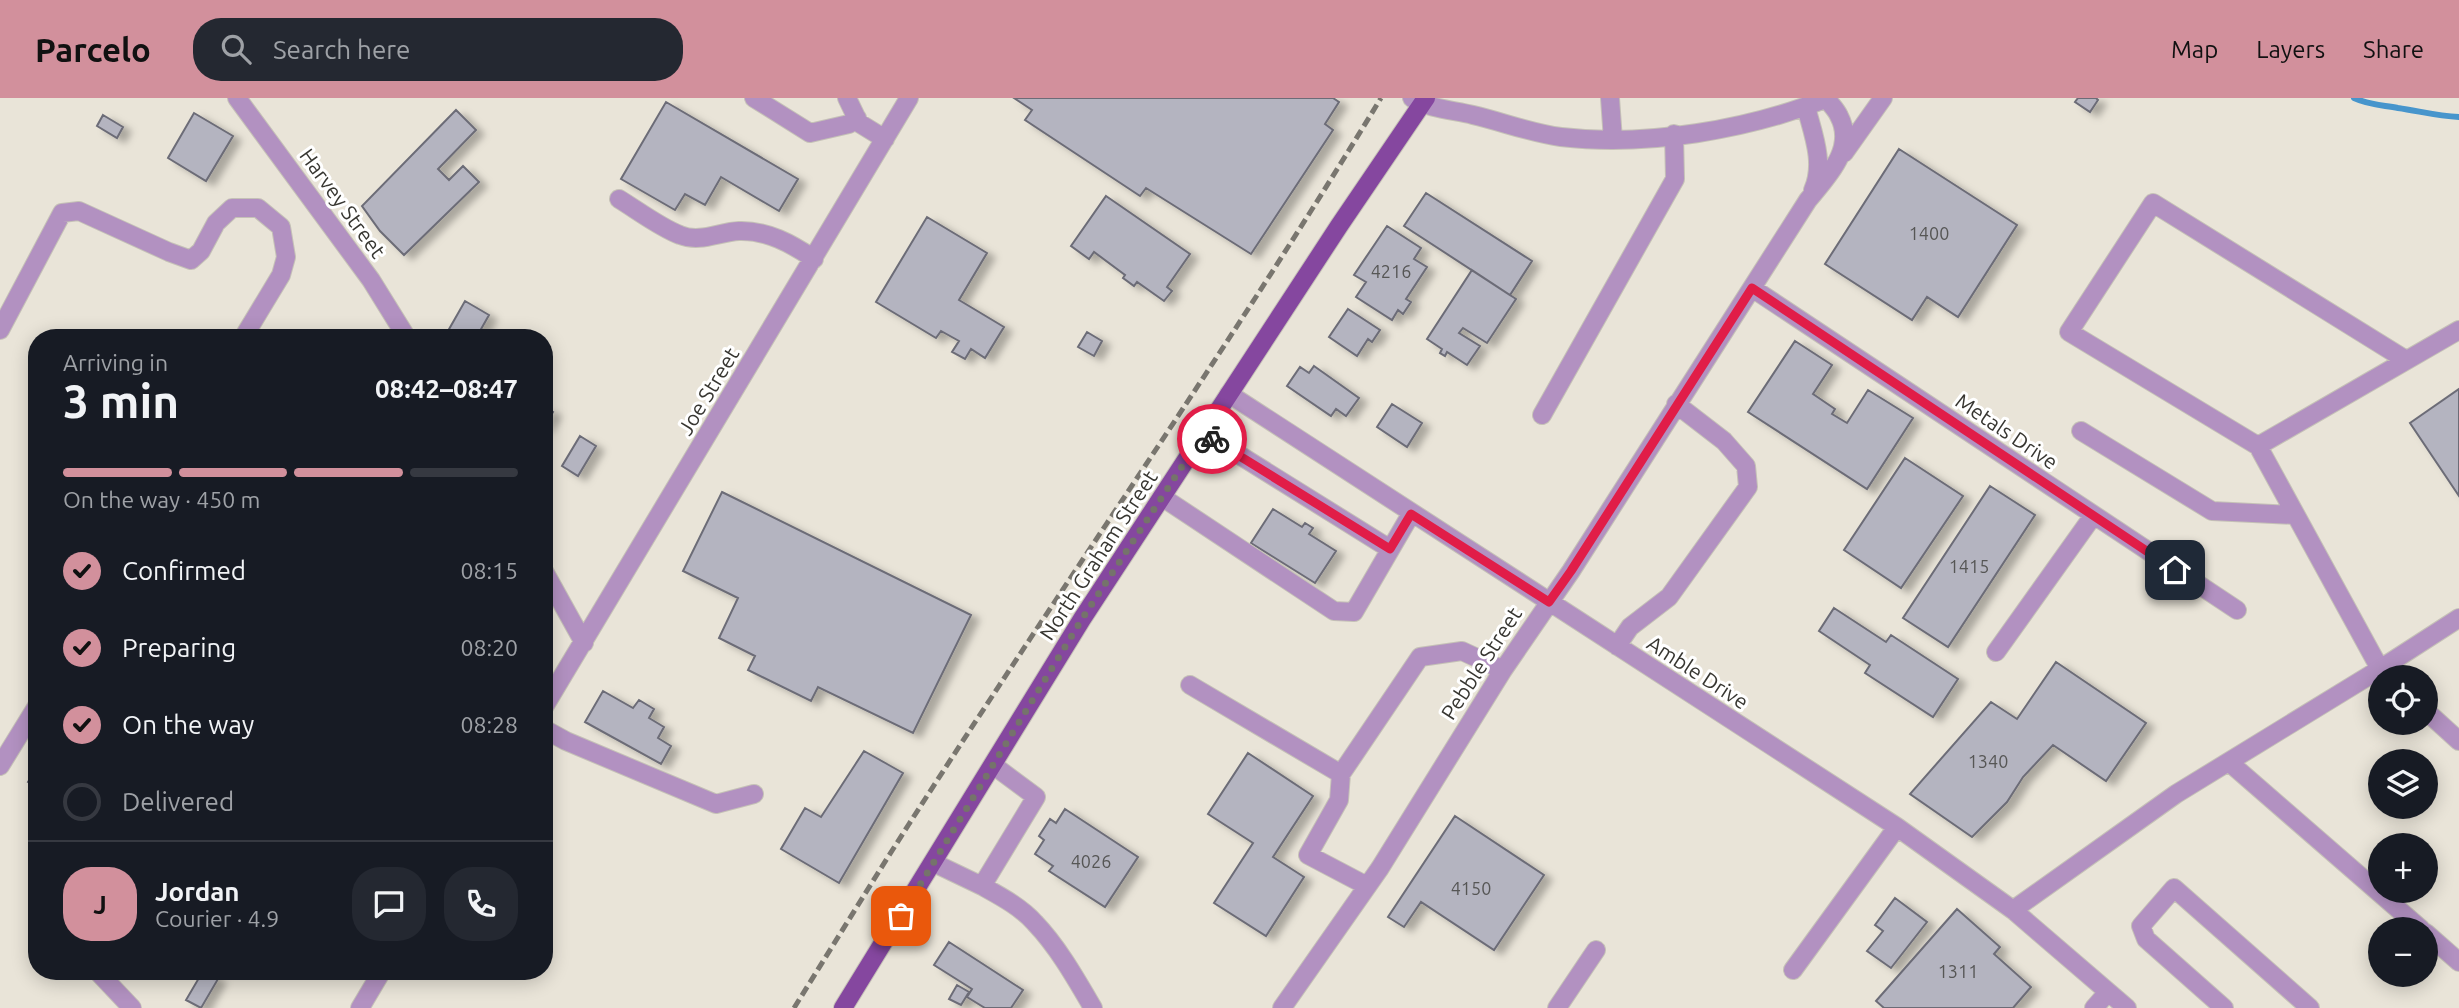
<!DOCTYPE html>
<meta charset="utf-8">
<style>
body{margin:0;font-family:Ubuntu,sans-serif;background:#242831;color:#f1f3f6;height:100vh;display:flex;flex-direction:column;font-size:26px;white-space:nowrap}
*{box-sizing:border-box;margin:0}
p{font-size:23px;color:#9ea1a6}
.icon{flex:none;width:38px;height:38px;fill:none;stroke:currentColor;stroke-width:2;stroke-linecap:round;stroke-linejoin:round}
.map{position:relative;flex:1;overflow:hidden}
.details{position:absolute;left:28px;top:231px;width:525px;height:651px;display:flex;flex-direction:column;background:#171b24;border-radius:28px;box-shadow:0 4px 18px #0003}
.details>*{flex:none}
.tools{position:absolute;left:2368px;top:567px;display:grid;gap:14px}
.tools a{display:grid;place-items:center;width:70px;height:70px;border-radius:50%;background:#171b24;box-shadow:0 4px 18px #0003;font-size:35px}
.pin{position:absolute;display:grid;place-items:center;width:60px;height:60px;color:#fff;margin:-30px;border-radius:14px;box-shadow:0 4px 10px #0006}
.courier{position:absolute;display:grid;place-items:center;width:70px;height:70px;margin:-35px;border:5px solid #e11d48;border-radius:50%;background:#fff;color:#222;box-shadow:0 2px 9px #0007}
.head em{font-style:normal;font-weight:700}
.head div{display:flex;flex-direction:column-reverse}
.head{display:flex;align-items:center;justify-content:space-between;height:119px;padding:0 35px}
h1{font-size:46px;font-weight:700;line-height:52px}
.bar{display:grid;grid-template-columns:repeat(4,1fr);gap:10px 7px;align-content:center;height:84px;padding:0 35px}
.bar i{height:9px;border-radius:5px;background:#363941}
.bar .current{background:#d2909c}
.bar p{grid-column:span 4}
.line{display:flex;align-items:center;gap:18px;padding:0 35px;border-top:2px solid #363941}
.line div{flex:1}
.round{display:grid;place-items:center;flex:none;width:74px;height:74px;border-radius:28px;background:#242831}
ol{padding:0 35px;list-style:none}
li{display:flex;align-items:center;gap:21px;height:77px}
li p{margin-inline-start:auto}
li .icon{padding:7px;border-radius:50%;background:#d2909c;color:#111;stroke-width:4}
li:last-child{color:#9ea1a6}
li i{width:38px;height:38px;border:4px solid #363941;border-radius:50%}
header{display:flex;align-items:center;gap:42px;box-sizing:border-box;height:98px;padding:0 35px;background:#d2909c;color:#111}
header strong{font-size:33px}
nav{display:flex;gap:38px;margin-inline-start:auto;font-size:24px}
.search{width:490px;height:63px;background:#242831;display:flex;align-items:center;gap:18px;box-sizing:border-box;padding:0 24px;border-radius:28px;color:#9ea1a6;font-size:26px}
.map>svg:first-child{display:block}
.lines{fill:none;stroke-linecap:round;stroke-linejoin:round}
.stream{stroke:#4795cc;stroke-width:6}
.building{fill:#b4b4c0;stroke:#6c6c77;stroke-width:2;filter:url(#shadow)}
.minor-casing{stroke:#c5c1b7;stroke-width:20}
.major-casing{stroke:#c5c1b7;stroke-width:20}
.minor{stroke:#b291c1;stroke-width:18}
.major{stroke:#85479f;stroke-width:18}
.rail{stroke:#79766f;stroke-width:5;stroke-dasharray:10 5;stroke-linecap:butt}
.done{stroke:#75736b;stroke-width:7;stroke-dasharray:0 12.6}
.route{stroke:#e11d48;stroke-width:9}
.labels{text-anchor:middle;dominant-baseline:central;stroke-width:6;stroke-linejoin:round;paint-order:stroke}
.number-label{font-size:18px;fill:#565655}
.street-label{font-size:21px;fill:#373631;stroke:#fff}
</style>
<header>
<strong>Parcelo</strong>
<div class="search"><svg class="icon" aria-label="search" viewBox="0 0 24 24"><circle cx="10" cy="10" r="6"/><path d="M15 15l6 6"/></svg>Search here</div>
<nav><a>Map</a><a>Layers</a><a>Share</a></nav>
</header>
<div class="map">
<svg width="2459" height="910" viewBox="0 0 2459 910">
<defs>
<filter id="shadow"><feDropShadow dx="8" dy="4.5" stdDeviation="3.5" flood-color="#0004"/></filter>
</defs>
<rect width="100%" height="100%" fill="#e9e4d8"/>
<g class="lines">
<path class="stream" d="M2354,0C2369,7 2382,7 2398,10C2419,13 2437,18 2459,19"/>
</g>
<path class="building" d="M1014,0H1333L1339,4L1325,26L1333,32L1251,156L1146,90L1140,98L1025,22L1032,12Z
M2078,0H2096L2098,2L2090,14L2075,4Z
M666,4L798,81L779,113L721,79L705,107L685,96L675,112L621,81Z
M456,12L476,32L438,71L449,82L463,68L479,84L404,157L380,133L362,108Z
M194,15L233,38L206,83L168,60Z
M103,17L123,29L117,40L97,28Z
M1899,51L2017,127L1958,219L1927,199L1912,222L1825,166Z
M1426,95L1532,163L1510,197L1404,128Z
M1106,98L1190,156L1167,189L1172,193L1164,203L1137,184L1134,188L1123,180L1125,177L1094,154L1089,161L1071,148Z
M927,119L987,155L959,202L1004,229L985,260L971,251L965,261L952,254L959,243L941,233L936,240L876,204Z
M1387,128L1421,150L1414,161L1427,169L1406,201L1411,204L1403,216L1398,212L1392,222L1356,199L1366,184L1354,177Z
M1472,172L1516,201L1487,245L1463,230L1459,235L1480,248L1467,267L1447,254L1445,258L1440,255L1442,251L1427,241Z
M465,203L489,217L476,240H460L448,233Z
M1348,211L1380,232L1372,244L1368,241L1357,258L1329,239Z
M1087,234L1102,243L1094,258L1078,249Z
M1795,243L1832,267L1813,296L1835,311L1832,316L1847,325L1868,292L1913,320L1867,391L1748,314Z
M1314,268L1359,300L1346,318L1336,311L1331,318L1287,288L1300,269L1309,275Z
M2459,291V398L2410,325Z
M1392,306L1422,325L1407,349L1377,329Z
M544,310L553,314L544,331Z
M580,338L596,348L578,378L562,368Z
M1905,360L1963,398L1901,490L1844,452Z
M1990,388L2035,417L1948,549L1903,520Z
M722,394L971,517L913,635L818,589L811,603L748,572L755,558L719,540L738,500L683,473Z
M1273,411L1302,429L1305,425L1313,430L1309,436L1336,453L1315,485L1251,445Z
M1834,510L1886,544L1891,537L1958,581L1933,619L1865,575L1870,567L1819,533Z
M2056,564L2146,625L2106,683L2053,647L2023,679L2007,704L1972,739L1910,696L1991,604L2017,621Z
M603,593L633,610L639,602L654,611L649,620L664,629L658,640L671,648L661,666L585,624Z
M864,653L903,675L839,785L781,751L805,710L821,719Z
M1248,655L1313,698L1273,759L1304,779L1266,838L1214,805L1253,745L1208,716Z
M37,670V690L28,684Z
M1065,711L1138,759L1105,809L1049,773L1053,768L1035,756L1044,742L1039,738L1050,721L1056,725Z
M1455,718L1544,777L1494,852L1421,804L1404,829L1388,819Z
M1895,800L1927,824L1891,870L1867,853L1883,833L1875,827Z
M1957,811L2000,849L1994,856L2031,889L2013,910H1884L1876,903Z
M949,844L1023,892L1011,910H985L967,899L972,891L934,867Z
M203,873L218,881L201,910L186,902Z
M957,887L969,894L961,907L949,901Z"/>
<g class="lines">
<defs>
<path id="minor" d="M237,0L371,182L407,240
M754,0L810,35L849,26L857,20
M847,0L859,25L885,41
M1412,0C1430,11 1453,12 1473,17C1503,24 1531,35 1561,39C1646,49 1748,32 1828,0
M1610,0L1613,42
M1806,9C1813,36 1825,65 1813,92
M1844,55L1883,0
M619,101C637,112 661,130 680,137C700,145 719,134 739,133C767,132 792,146 814,161
M1752,190L2237,512
M0,232L62,115L79,113L169,154L191,162L201,153L216,125L232,110H258L281,129L286,159L281,177L243,240
M2459,232L2258,348L2380,571L2459,520
M1229,296L1897,729L2013,812L2127,910
M1542,317L1675,81L1674,36
M2081,333L2212,413L2295,417
M1204,335L1390,451
M2258,348L2069,234L2153,105L2406,262
M1162,399L1334,513L1354,514L1411,416
M544,473L584,545
M1617,548L1630,529L1669,499L1748,389L1746,368L1724,343L1676,306
M1996,554L2093,418
M1190,587L1341,676L1420,559L1462,553L1503,572
M544,609L909,0
M2426,613L2459,643
M544,631L566,643L716,706L754,696
M2230,665L2421,831
M0,668L37,608
M1341,676L1339,702L1308,757L1367,788
M934,765L982,788L1036,699L993,667
M982,788C1000,798 1021,809 1035,825C1058,849 1076,881 1093,910
M2013,812L2176,696L2380,571L2389,579
M2426,835L2459,864
M1793,872L1897,729
M97,873L132,910
M360,910L382,873
M1282,910L1380,770L1503,572L1571,473L1808,102C1828,78 1856,50 1839,18C1836,11 1830,6 1826,0
M1557,910L1596,852
M2094,910L2108,894
M2224,910L2146,841L2141,828L2174,790L2310,910"/>
<path id="major" d="M843,910L1082,521L1339,128L1426,0"/>
</defs>
<use href="#minor" class="minor-casing"/>
<use href="#major" class="major-casing"/>
<use href="#minor" class="minor"/>
<use href="#major" class="major"/>
<path class="rail" d="M794,910C832,849 870,787 909,726C1065,483 1231,247 1381,0"/>
</g>
<g class="lines">
<path class="done" d="M901,818L1082,521L1204,335L1212,341"/>
<path class="route" d="M1212,341L1390,451L1411,416L1549,504L1571,473L1752,190L2175,472"/>
</g>
<g class="labels">
<g class="number-label">
<text x="1929" y="135">1400</text>
<text x="1391" y="173">4216</text>
<text x="1969" y="468">1415</text>
<text x="1988" y="663">1340</text>
<text x="1091" y="763">4026</text>
<text x="1471" y="790">4150</text>
<text x="1958" y="873">1311</text>
</g>
<g class="street-label">
<text transform="translate(343 105) rotate(54)">Harvey Street</text>
<text transform="translate(708 293) rotate(-59)">Joe Street</text>
<text transform="translate(2007 333) rotate(34)">Metals Drive</text>
<text transform="translate(1098 457) rotate(-57)">North Graham Street</text>
<text transform="translate(1481 565) rotate(-57)">Pebble Street</text>
<text transform="translate(1698 574) rotate(33)">Amble Drive</text>
</g>
</g>
</svg>
<div class="tools">
<a><svg class="icon" aria-label="locate" viewBox="0 0 24 24"><circle cx="12" cy="12" r="6"/><path d="M12 2v4M12 18v4M2 12h4M18 12h4"/></svg></a>
<a><svg class="icon" aria-label="layers" viewBox="0 0 24 24"><path d="M12 4l9 5-9 5-9-5zM3 14l9 5 9-5"/></svg></a>
<a>+</a>
<a>−</a>
</div>
<div class="pin" style="left:901px;top:818px;background:#ea580c"><svg class="icon" aria-label="bag" viewBox="0 0 24 24"><path d="M5 8h14l-1 12H6zM9 8a3 3 0 0 1 6 0"/></svg></div>
<div class="pin" style="left:2175px;top:472px;background:#1f2937"><svg class="icon" aria-label="home" viewBox="0 0 24 24"><path d="M3 11l9-7 9 7M6 9v11h12V9"/></svg></div>
<div class="courier" style="left:1212px;top:341px"><svg class="icon" aria-label="bike" viewBox="0 0 24 24"><circle cx="6" cy="16" r="4"/><circle cx="18" cy="16" r="4"/><path d="M6 16l4-8h5l3 8M10 8l3 8H6M13 5h3"/></svg></div>
<section class="details">
<div class="head"><div><h1>3 min</h1><p>Arriving in</p></div><em>08:42–08:47</em></div>
<div class="bar"><i class="current"></i><i class="current"></i><i class="current"></i><i></i><p>On the way · 450 m</p></div>
<ol>
<li><svg class="icon" aria-label="check" viewBox="0 0 24 24"><path d="M5 12l5 5 9-10"/></svg>Confirmed<p>08:15</p></li>
<li><svg class="icon" aria-label="check" viewBox="0 0 24 24"><path d="M5 12l5 5 9-10"/></svg>Preparing<p>08:20</p></li>
<li><svg class="icon" aria-label="check" viewBox="0 0 24 24"><path d="M5 12l5 5 9-10"/></svg>On the way<p>08:28</p></li>
<li><i></i>Delivered</li>
</ol>
<div class="line" style="height:126px"><b class="round" style="background:#d2909c;color:#111">J</b><div><b>Jordan</b><p>Courier · 4.9</p></div><a class="round"><svg class="icon" aria-label="chat" viewBox="0 0 24 24"><path d="M4 5h16v11H9l-5 4z"/></svg></a><a class="round"><svg class="icon" aria-label="phone" viewBox="0 0 24 24"><path d="M5 4h4l2 5-3 2q2 4 5 5l2-3 5 2v4C11 20 4 13 5 4z"/></svg></a></div>
</section>
</div>
